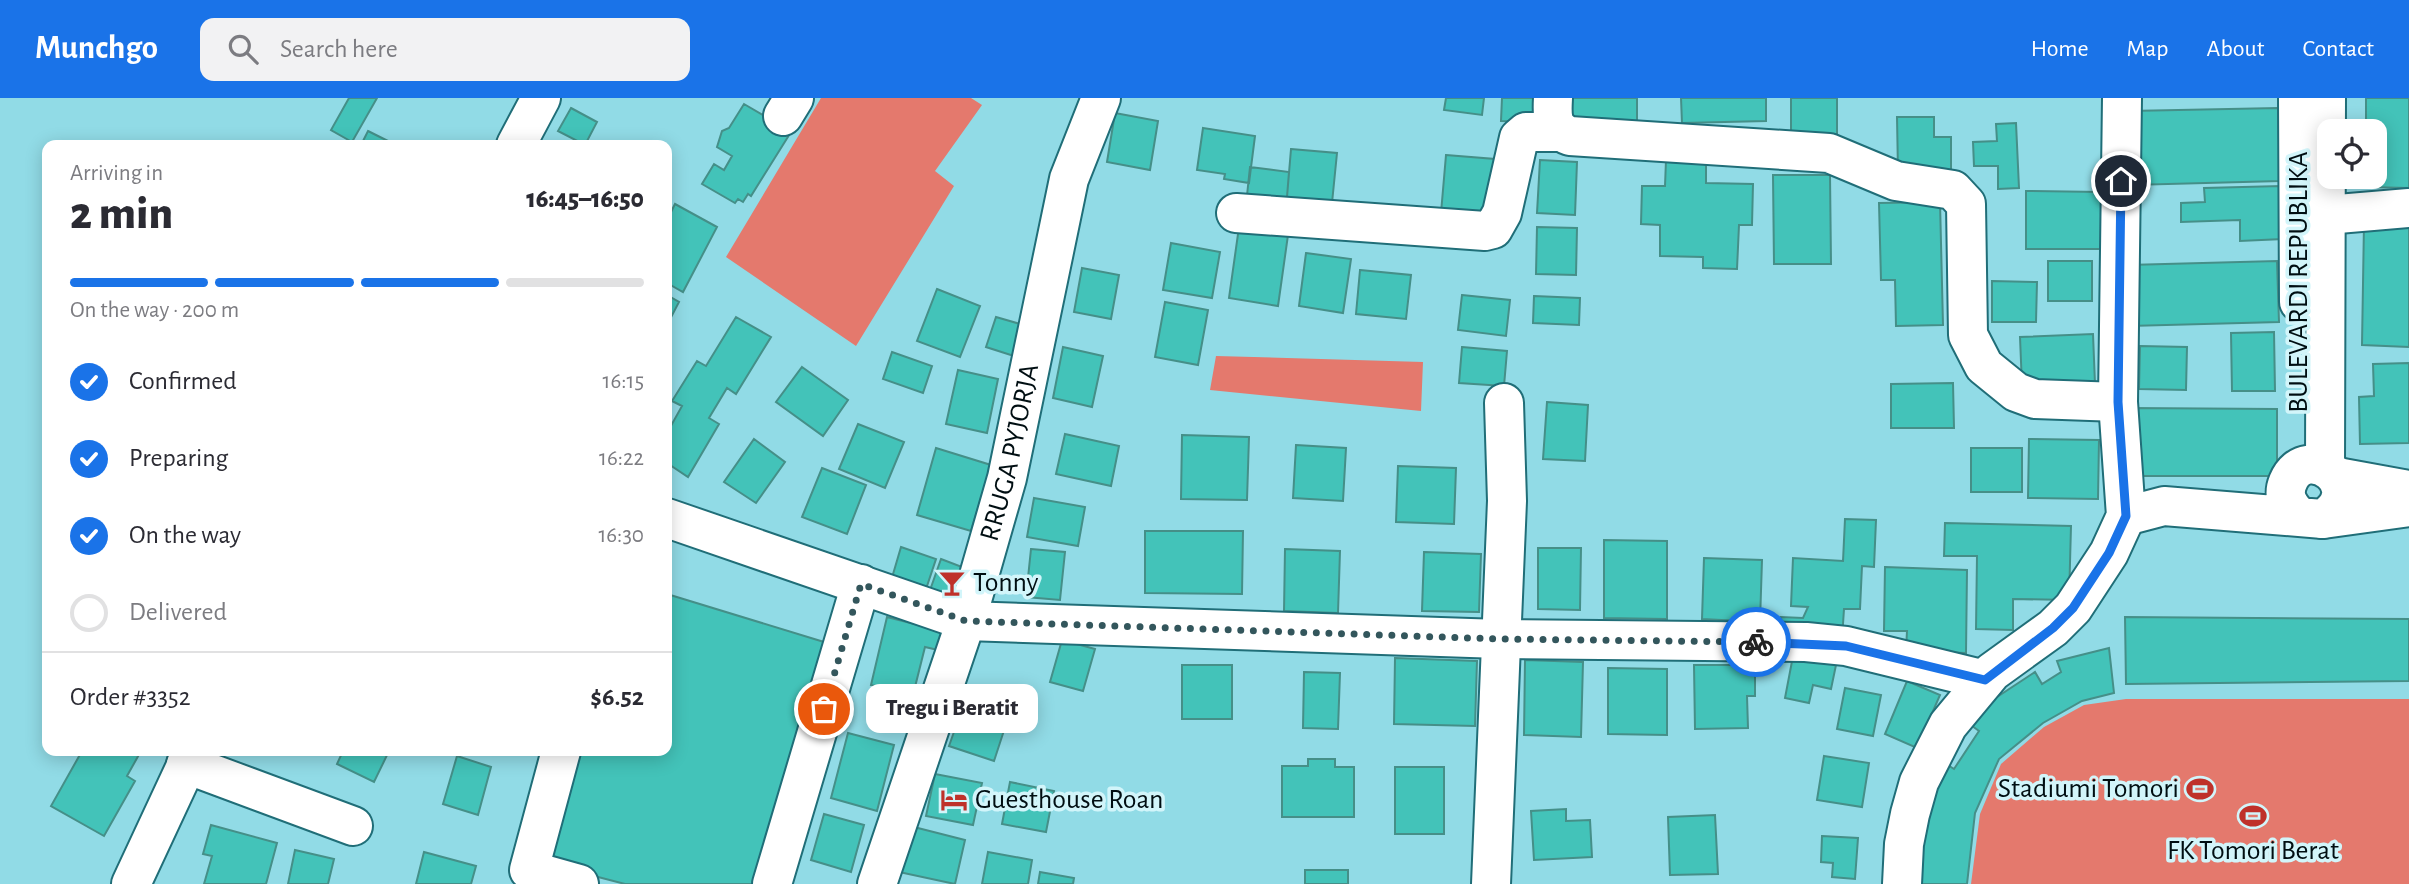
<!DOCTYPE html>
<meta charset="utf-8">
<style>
body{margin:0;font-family:"Alegreya Sans",sans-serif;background:#f2f2f3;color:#2b2b33;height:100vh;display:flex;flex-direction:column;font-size:26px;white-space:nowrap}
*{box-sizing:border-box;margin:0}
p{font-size:23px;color:#7c7c81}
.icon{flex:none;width:38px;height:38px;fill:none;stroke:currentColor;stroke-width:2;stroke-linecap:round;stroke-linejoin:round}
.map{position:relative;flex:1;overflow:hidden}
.side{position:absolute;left:42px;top:42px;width:630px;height:616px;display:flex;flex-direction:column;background:#fff;border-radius:14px;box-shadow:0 4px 18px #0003}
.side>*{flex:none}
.fabs{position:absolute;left:2317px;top:21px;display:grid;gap:14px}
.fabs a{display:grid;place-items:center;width:70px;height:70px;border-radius:14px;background:#fff;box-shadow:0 4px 18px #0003;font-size:35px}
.pin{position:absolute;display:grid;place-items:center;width:60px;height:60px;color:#fff;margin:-30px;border:4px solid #fff;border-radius:50%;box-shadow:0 2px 7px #0007}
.courier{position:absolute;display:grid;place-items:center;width:70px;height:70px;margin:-35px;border:5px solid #1a73e8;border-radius:50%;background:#fff;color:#222;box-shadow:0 2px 9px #0007}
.bubble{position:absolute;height:49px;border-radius:14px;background:#fff;box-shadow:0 4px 18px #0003;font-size:23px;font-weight:800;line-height:49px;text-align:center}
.head em{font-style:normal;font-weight:800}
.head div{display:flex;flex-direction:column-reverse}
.head{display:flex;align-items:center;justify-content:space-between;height:119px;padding:0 28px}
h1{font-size:46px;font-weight:800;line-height:52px}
.bar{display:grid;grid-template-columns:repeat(4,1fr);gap:10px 7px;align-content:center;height:84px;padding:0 28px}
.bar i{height:9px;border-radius:5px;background:#e1e1e2}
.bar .selected{background:#1a73e8}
.bar p{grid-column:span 4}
.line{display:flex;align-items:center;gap:18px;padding:0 28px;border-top:2px solid #e1e1e2}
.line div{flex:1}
ol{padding:0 28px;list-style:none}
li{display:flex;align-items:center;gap:21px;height:77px}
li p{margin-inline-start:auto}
li .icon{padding:7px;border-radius:50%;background:#1a73e8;color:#fff;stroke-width:4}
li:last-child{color:#7c7c81}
li i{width:38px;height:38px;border:4px solid #e1e1e2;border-radius:50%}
header{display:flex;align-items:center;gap:42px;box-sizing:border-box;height:98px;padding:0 35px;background:#1a73e8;color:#fff}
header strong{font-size:33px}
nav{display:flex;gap:38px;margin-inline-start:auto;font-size:24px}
.search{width:490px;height:63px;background:#f2f2f3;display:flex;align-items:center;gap:18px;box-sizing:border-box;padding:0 24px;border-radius:14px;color:#7c7c81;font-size:26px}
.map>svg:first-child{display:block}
.green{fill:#e4796d}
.building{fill:#43c3b9;stroke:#458f88;stroke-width:2}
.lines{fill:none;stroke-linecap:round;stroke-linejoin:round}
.minor-casing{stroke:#206e78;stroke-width:42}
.major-casing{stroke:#206e78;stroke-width:42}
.minor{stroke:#fff;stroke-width:38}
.major{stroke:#fff;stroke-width:38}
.done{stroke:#33565c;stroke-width:7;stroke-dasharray:0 12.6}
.route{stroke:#1a73e8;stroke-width:9}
.labels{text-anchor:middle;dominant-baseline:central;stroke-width:7;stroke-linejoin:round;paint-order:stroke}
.street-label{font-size:28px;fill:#000e12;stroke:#d2f5fa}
.poi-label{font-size:28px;fill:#000e12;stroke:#d2f5fa;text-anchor:start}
</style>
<header>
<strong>Munchgo</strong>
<div class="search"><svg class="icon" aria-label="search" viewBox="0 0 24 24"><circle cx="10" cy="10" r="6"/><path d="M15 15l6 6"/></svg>Search here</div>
<nav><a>Home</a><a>Map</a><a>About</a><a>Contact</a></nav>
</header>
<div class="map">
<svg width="2409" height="786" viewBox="0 0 2409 786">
<rect width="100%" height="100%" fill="#91dbe6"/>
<path class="green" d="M821,0H971L982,7L935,73L954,88L856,248L726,159Z
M1216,258L1423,264L1421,313L1210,292Z
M2126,601H2409V786H1971L1980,716L2001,666L2044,629L2084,607Z"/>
<path class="building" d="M349,0H377L352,44L331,32Z
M1446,0H1484L1482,17L1444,12Z
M1502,0H1542V24L1501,23Z
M1568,0H1637V28L1568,27Z
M1681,0H1766V23L1682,25Z
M1791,0H1837V36H1791Z
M2366,0H2409V90L2364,89L2365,79H2375V33H2366Z
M744,6L763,17L765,13L791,34L751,98L748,96L743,104L738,101L735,105L702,86L714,66L724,72L732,58L717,49L722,33L729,30Z
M571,10L597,24L585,47L558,33Z
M2278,10L2280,83L2131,87L2129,13Z
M1115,15L1158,23L1150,72L1107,64Z
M1897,19H1934V39H1951V74H1898Z
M2016,25L2019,90L1998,91V68H1974L1973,44L1997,43L1996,26Z
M1203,30L1255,38L1249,85L1224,81L1225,76L1197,72Z
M368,33L396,47H361Z
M1291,51L1337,55L1331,115L1286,111Z
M1446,57L1495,61L1489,120L1441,115Z
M1540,62L1577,64L1575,117L1537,115Z
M1666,62L1706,64V85L1753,86L1752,127H1739L1737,171L1703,170V159L1660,158V127L1641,126L1642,88H1665Z
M1250,69L1289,74L1286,111L1246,107Z
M1773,77H1830L1831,166H1774Z
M2281,88L2283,141L2240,143V122L2181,124V105L2205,104L2204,90Z
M2026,93L2101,94V151H2026Z
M1940,104L1943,227L1896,228L1895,182H1881L1879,105Z
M675,106L717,129L683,194L667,185V122Z
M2364,125L2409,126V249L2362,247Z
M1239,129L1288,137L1278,208L1229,200Z
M1537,129L1577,130L1576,177L1536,176Z
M1171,145L1220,154L1212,200L1163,192Z
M1306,155L1351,161L1343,215L1299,208Z
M2048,163H2092V203H2048Z
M2277,163L2279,224L2129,228L2128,167Z
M1082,170L1119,177L1111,221L1074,214Z
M1360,172L1411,177L1406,221L1356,216Z
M1992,183L2037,184L2036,224H1992Z
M937,191L980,208L960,259L917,243Z
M667,197L679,204L667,227Z
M1462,197L1510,202L1506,238L1458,232Z
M1534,198L1580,200L1579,227L1533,225Z
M1165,204L1208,212L1198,267L1155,259Z
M736,219L771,239L736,296L727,290L709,320L719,326L688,379L667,365V335L682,308L672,303L697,263L706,268Z
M996,219L1027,228L1017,259L986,249Z
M2274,234L2275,293H2232L2231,235Z
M2093,236L2095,286L2022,288L2020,239Z
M2140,248L2187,249L2186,292L2139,291Z
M1063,249L1103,258L1092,309L1053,300Z
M1462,249L1507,253L1504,288L1459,285Z
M892,254L932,268L923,295L883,281Z
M2409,265V345L2360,346L2359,299L2374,298L2373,266Z
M802,269L848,302L823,338L776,304Z
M958,272L998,281L987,335L946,326Z
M1953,285L1954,330H1891V286Z
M1547,304L1588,307L1585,363L1543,361Z
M2130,310L2277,311V378H2130Z
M858,326L904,344L885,390L839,371Z
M1065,336L1119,348L1111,388L1056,376Z
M1182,337L1249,339L1247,402L1181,401Z
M754,341L785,364L756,405L724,384Z
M2029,341L2099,342L2098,401L2028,400Z
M1296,347L1346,350L1343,403L1293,400Z
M936,350L991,367L971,433L917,417Z
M1971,350H2022V394H1971Z
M1398,368L1456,370L1454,426L1396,424Z
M822,370L866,387L847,436L802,419Z
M1034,400L1085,409L1078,448L1027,439Z
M1845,421L1876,422L1874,469L1862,468L1860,511H1844L1842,541L1780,537L1781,519L1803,520L1808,509L1791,508L1793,460L1843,463Z
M1945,425L2071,428L2069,502L2013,501V532L1976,531L1977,458H1944Z
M1145,433H1243L1242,496L1145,495Z
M1604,442L1667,443V521L1604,520Z
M901,449L936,461L925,494L891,483Z
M1538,450H1581L1580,512L1538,511Z
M1031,451L1065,454L1060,502L1026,499Z
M1285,451L1340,453L1338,515L1284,513Z
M1424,454L1481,456L1479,514L1422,513Z
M1704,460L1762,462L1760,524L1702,521Z
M941,461L970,472L959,505L929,495Z
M1885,469L1967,472L1966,555L1906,553L1907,533H1884Z
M667,496L824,544L757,786H625L548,766L578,653H667Z
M887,519L942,533L938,552L925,549L913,597L871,587Z
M2125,519L2409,521V583L2126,586Z
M1062,542L1095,551L1083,593L1050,584Z
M2109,550L2114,595L2082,603L2043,625L1999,661L1975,715L1967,786H1919L1918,757L1943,664L1954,671L1979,633L1968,625L1994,601L2035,574L2042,586L2061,574L2057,563Z
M1793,558L1836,567L1831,591L1813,587L1809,605L1785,600Z
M1395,560L1477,563L1475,628L1394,626Z
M1525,562L1583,564L1581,639L1524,637Z
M1182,567H1232V621H1182Z
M1694,567H1755V598H1747L1748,630L1695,631Z
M1608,570L1667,571V637L1608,636Z
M1304,574L1340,575L1338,631L1303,630Z
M1907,583L1940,597L1917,650L1885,636Z
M1845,590L1881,597L1873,638L1837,631Z
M967,597L1011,611L994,663L949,648Z
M848,635L894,647L877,713L831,700Z
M82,653H141L127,678L135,683L104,738L51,708Z
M343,653H389L374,684L337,666Z
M457,658L491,669L478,717L443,706Z
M1824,658L1869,665L1862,709L1817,702Z
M1308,661H1335V669H1354V719H1282V668H1308Z
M1395,669H1444V736H1395Z
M935,676L982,685L973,727L926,718Z
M1010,684L1054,693L1046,734L1002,726Z
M1566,711V723L1590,722L1592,759L1534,762L1531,713Z
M824,716L864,727L851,774L811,762Z
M1715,717L1718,776L1670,777L1668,719Z
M211,727L277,745L266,786H204L212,758L203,756Z
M910,728L965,742L955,786L899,774Z
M1822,738L1858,740L1855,781L1832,779L1833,765L1821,764Z
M295,752L334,761L328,786H288Z
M424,754L476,768L471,786H416Z
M988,754L1032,762L1028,786H982Z
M1305,772H1348V786H1305Z
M1040,774L1074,780L1073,786H1038Z"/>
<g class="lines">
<defs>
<g id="minor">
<path d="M1553,0C1552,18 1551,31 1570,38L1829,55L1896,83L1953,92L1966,106L1968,237L1984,268L2016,294L2035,301L2118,304"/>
<path d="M2298,0L2299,204"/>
<path d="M783,18L794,0"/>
<path d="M1236,115L1485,133L1493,131L1502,115L1519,40L1526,34H1560"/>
<path d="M2326,117L2409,110"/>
<path d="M2325,369L2326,0"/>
<path d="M2337,379L2409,392"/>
<path d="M2126,418L2164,408L2323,421C2373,389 2306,340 2288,384C2282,398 2289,409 2299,418"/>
<path d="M667,420L966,523L1500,541L1806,544L1846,548L1985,582"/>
<path d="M2323,421L2409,409"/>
<path d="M561,653L529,772L579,786"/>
<path d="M186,666L353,728"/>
<path d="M772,786L861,486"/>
<path id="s1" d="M877,786L966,523L1007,380L1069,81L1101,0"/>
<path d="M1491,786L1507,403L1504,305"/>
<path d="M1902,786L1904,746L1910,716L1919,684L1948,627L1992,574L2053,530L2073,510L2109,455L2126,418L2118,304L2122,0"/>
</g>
<path id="major" d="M516,47L541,0
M131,786L193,653"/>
</defs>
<use href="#minor" class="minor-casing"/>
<use href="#major" class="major-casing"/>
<use href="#minor" class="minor"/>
<use href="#major" class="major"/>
</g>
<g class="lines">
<path class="done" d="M824,611L861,486L966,523L1500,541L1756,544"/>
<path class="route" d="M1756,544L1846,548L1985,582L2053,530L2073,510L2109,455L2126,418L2118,304L2121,83"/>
</g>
<defs>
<symbol id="bar-bare" viewBox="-9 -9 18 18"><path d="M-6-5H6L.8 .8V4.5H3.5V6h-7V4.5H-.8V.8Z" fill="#bf312a" stroke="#d2f5fa" stroke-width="2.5" paint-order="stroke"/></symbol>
<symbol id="stadium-bare" viewBox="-9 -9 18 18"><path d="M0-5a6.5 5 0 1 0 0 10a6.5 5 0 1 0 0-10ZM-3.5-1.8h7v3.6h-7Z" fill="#bf312a" stroke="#d2f5fa" stroke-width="2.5" paint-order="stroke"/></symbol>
<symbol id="hotel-bare" viewBox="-9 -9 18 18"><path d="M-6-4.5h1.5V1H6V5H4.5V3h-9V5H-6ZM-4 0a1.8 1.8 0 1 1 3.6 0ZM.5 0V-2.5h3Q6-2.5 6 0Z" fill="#bf312a" stroke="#d2f5fa" stroke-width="2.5" paint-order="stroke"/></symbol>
</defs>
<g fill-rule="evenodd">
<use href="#bar-bare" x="933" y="466" width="38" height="38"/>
<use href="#stadium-bare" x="2181" y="672" width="38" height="38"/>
<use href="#hotel-bare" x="935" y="683" width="38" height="38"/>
<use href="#stadium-bare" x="2234" y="699" width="38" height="38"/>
</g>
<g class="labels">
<g class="street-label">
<text transform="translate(2299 184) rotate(-90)">BULEVARDI REPUBLIKA</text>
<text stroke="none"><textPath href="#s1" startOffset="452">RRUGA PYJORJA</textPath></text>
</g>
<g class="poi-label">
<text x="973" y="485">Tonny</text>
<text x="2179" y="691" text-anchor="end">Stadiumi Tomori</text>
<text x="975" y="702">Guesthouse Roan</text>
<text x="2253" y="753" text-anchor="middle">FK Tomori Berat</text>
</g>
</g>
</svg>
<div class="fabs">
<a><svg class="icon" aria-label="locate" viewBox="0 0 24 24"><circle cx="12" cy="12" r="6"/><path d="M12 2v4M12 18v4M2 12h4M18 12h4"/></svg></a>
</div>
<div class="pin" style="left:824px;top:611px;background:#ea580c"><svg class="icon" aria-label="bag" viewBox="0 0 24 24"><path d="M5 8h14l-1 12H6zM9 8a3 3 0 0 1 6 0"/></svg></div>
<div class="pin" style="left:2121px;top:83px;background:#1f2937"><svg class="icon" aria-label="home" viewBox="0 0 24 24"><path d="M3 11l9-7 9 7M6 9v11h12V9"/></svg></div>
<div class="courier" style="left:1756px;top:544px"><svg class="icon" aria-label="bike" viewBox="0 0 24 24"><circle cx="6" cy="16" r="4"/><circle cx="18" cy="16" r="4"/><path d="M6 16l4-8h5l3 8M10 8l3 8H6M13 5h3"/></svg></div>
<div class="bubble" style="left:866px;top:586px;width:172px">Tregu i Beratit</div>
<section class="side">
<div class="head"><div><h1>2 min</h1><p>Arriving in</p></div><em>16:45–16:50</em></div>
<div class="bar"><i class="selected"></i><i class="selected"></i><i class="selected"></i><i></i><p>On the way · 200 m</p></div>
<ol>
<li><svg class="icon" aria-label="check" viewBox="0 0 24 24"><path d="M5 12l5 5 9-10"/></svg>Confirmed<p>16:15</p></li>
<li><svg class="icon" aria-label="check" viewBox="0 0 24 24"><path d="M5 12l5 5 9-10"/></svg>Preparing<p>16:22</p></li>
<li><svg class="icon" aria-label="check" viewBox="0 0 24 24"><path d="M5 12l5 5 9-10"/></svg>On the way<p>16:30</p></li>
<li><i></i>Delivered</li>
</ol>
<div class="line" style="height:91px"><div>Order #3352</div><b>$6.52</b></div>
</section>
</div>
